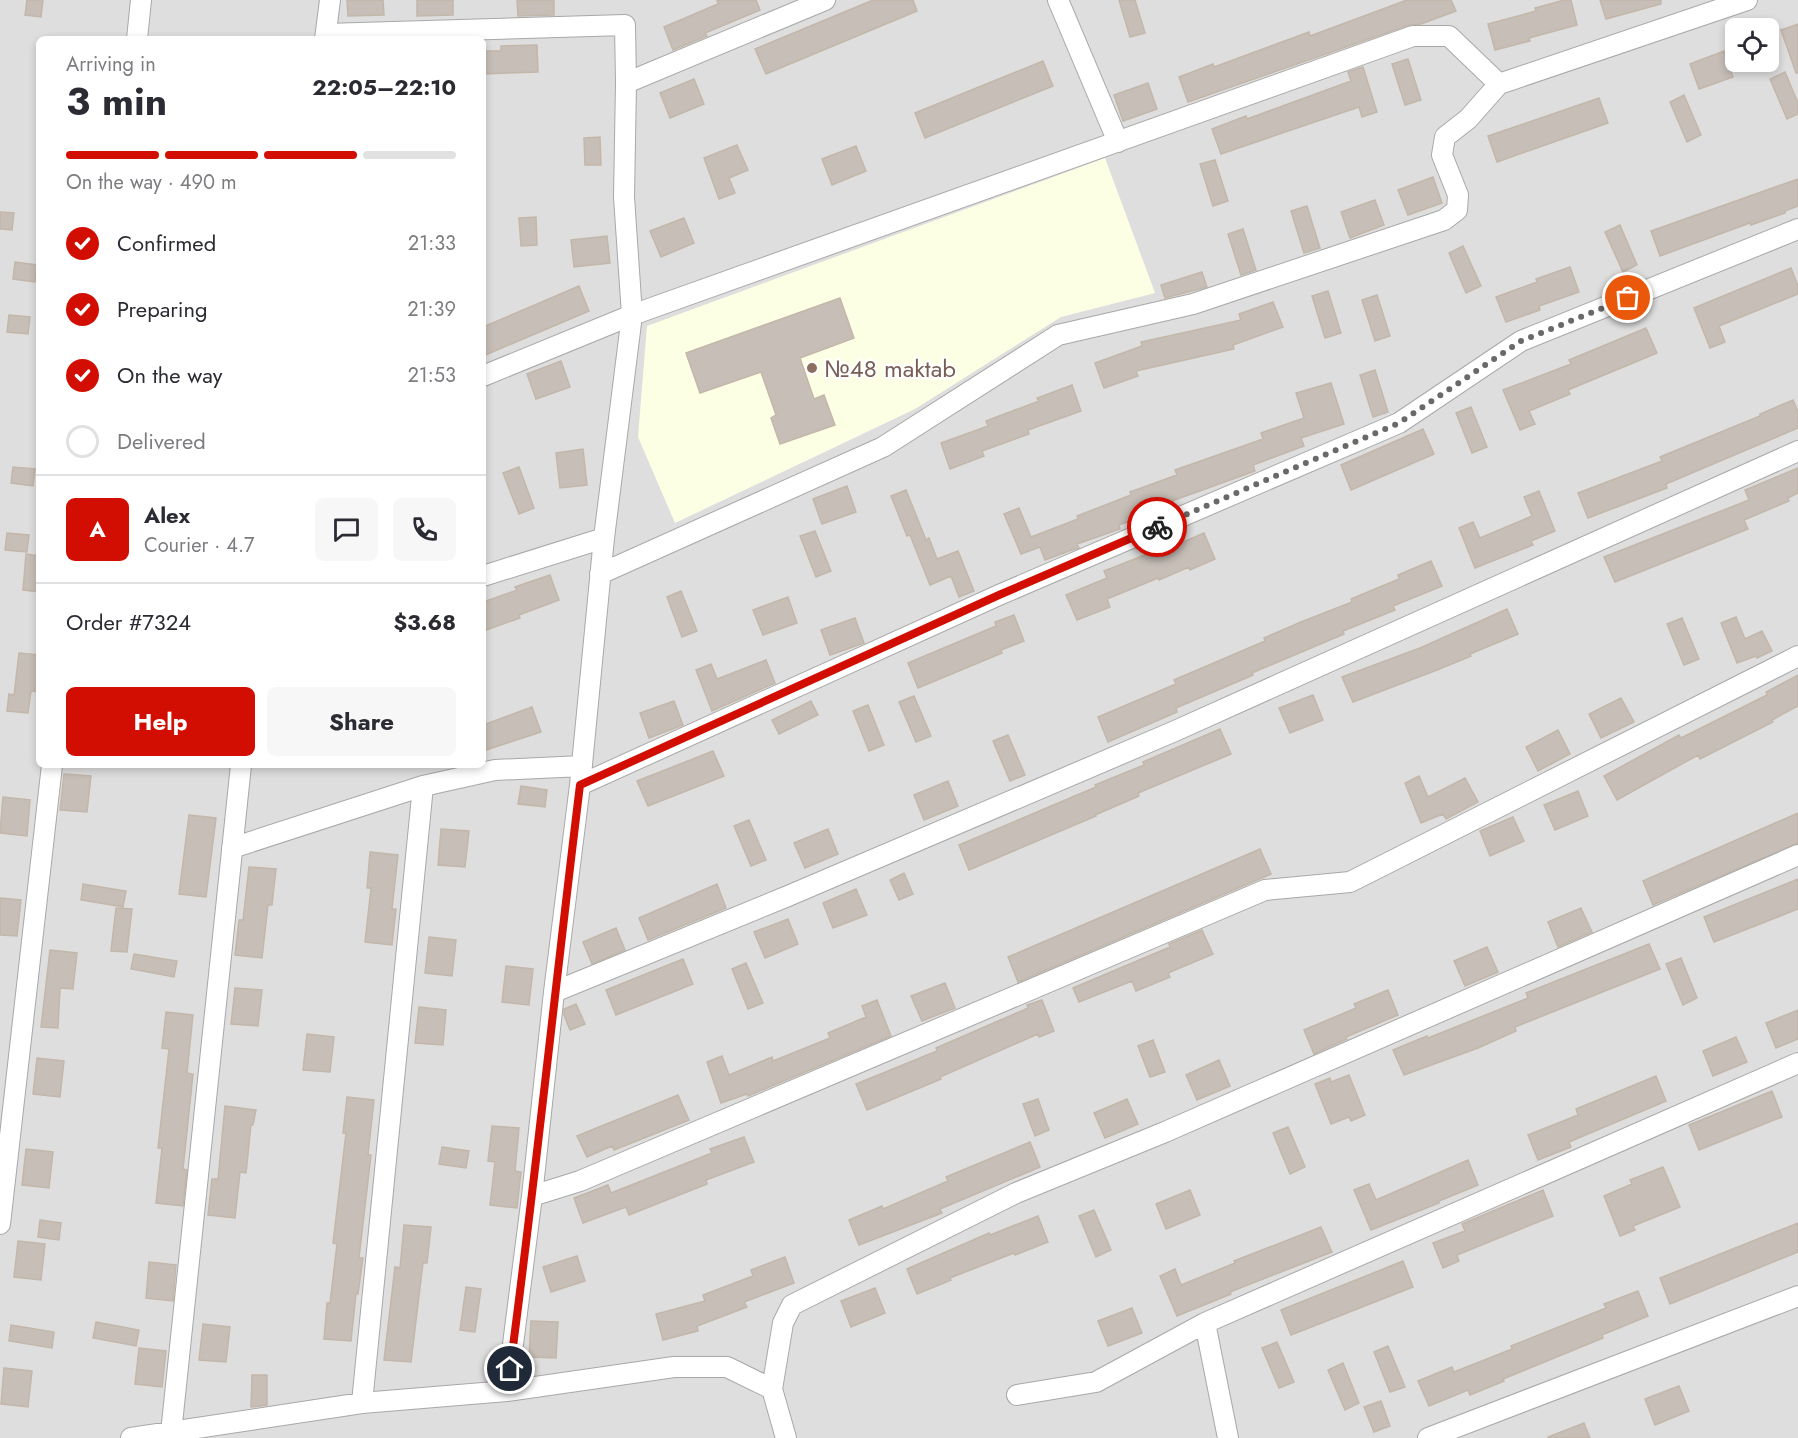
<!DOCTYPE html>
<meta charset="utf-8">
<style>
body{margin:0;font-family:Jost,sans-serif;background:#f7f7f7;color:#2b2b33;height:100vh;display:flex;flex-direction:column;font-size:22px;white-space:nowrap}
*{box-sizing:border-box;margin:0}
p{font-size:20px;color:#7c7c81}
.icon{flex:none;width:33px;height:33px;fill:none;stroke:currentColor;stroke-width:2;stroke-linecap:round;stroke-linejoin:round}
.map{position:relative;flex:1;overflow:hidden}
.sheet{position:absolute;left:36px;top:36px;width:450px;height:732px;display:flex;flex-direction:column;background:#fff;border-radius:9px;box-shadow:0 3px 9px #0003}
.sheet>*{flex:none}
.buttons{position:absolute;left:1725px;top:18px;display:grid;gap:12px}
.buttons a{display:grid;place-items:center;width:54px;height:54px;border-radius:9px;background:#fff;box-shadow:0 3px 9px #0003;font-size:30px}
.pin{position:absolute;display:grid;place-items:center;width:51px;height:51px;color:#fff;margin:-26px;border:3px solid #fff;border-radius:50%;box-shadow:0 2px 6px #0007}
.courier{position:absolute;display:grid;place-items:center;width:60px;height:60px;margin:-30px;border:4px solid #d20d01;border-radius:50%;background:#fff;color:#222;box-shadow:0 2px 8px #0007}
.summary em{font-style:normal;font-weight:700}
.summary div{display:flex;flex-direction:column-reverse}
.summary{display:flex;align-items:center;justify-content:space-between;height:102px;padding:0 30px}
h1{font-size:39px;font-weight:700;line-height:45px}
.bar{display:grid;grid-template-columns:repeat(4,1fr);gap:9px 6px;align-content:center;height:72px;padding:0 30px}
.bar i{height:8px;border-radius:4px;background:#e1e1e2}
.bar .selected{background:#d20d01}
.bar p{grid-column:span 4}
.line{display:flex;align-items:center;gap:15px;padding:0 30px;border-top:2px solid #e1e1e2}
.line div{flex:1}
.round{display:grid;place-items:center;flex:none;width:63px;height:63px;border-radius:9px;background:#f7f7f7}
ol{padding:0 30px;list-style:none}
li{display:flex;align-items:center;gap:18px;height:66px}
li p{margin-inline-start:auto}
li .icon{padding:6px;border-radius:50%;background:#d20d01;color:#fff;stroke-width:4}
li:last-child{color:#7c7c81}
li i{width:33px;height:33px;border:3px solid #e1e1e2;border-radius:50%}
.action{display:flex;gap:12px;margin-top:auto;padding:12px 30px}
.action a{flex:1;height:69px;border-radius:9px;background:#d20d01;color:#fff;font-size:24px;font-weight:700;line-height:69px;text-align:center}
.action a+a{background:#f7f7f7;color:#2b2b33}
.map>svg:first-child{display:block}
.residential{fill:#dfdede;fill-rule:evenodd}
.education{fill:#fdffe4}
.building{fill:#c6beb7;stroke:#c3b7aa;stroke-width:1.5}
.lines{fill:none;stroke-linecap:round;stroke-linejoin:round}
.minor-casing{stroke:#a8a8a8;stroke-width:22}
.minor{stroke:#fff;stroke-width:20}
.done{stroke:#6a6967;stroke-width:6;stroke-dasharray:0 10.8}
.route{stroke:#d20d01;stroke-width:8}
.education-dot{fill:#8d6e63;stroke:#fff;stroke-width:2}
.labels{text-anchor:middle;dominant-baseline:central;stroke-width:4.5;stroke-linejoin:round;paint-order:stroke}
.education-label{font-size:24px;fill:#785e54;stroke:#fff;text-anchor:start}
</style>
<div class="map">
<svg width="1798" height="1438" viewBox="0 0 1798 1438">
<rect width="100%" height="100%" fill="#f1efe8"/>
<path class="residential" d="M0,0H1798V1438H0ZM1736,28H1768V62H1736ZM39,39H483V765H39Z"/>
<path class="education" d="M1105,158L1155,293L1061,317L915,409L675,523L638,437L647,326Z"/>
<path class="building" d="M27,0H43L41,17L25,15Z
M347,0H383L384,15L348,16Z
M417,0H453V15L417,16Z
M517,0H554V15L518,16Z
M717,0H756L760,10L705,33L707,36L673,50L664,27L718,4Z
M873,0H913L917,11L766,74L755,49Z
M1119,0H1135L1145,33L1130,37Z
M1407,0H1451L1456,11L1421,24L1409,25L1188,102L1179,77L1213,64L1214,67L1309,32L1310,36Z
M1564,0H1571L1577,25L1529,38L1530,41L1495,50L1488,24L1536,11L1535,8Z
M1600,0H1661V4L1606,19Z
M1798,24V73H1796L1781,30Z
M537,45L538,72L483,74V51H501V46Z
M1724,51L1733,77L1699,89L1690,64Z
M1408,59L1421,100L1405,105L1392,64Z
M1043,61L1053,86L925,138L915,113Z
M1363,67L1377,112L1362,117L1359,107L1221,154L1212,129L1246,116L1247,119L1351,81L1348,72Z
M1785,72L1798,103V114L1787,119L1770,79Z
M694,79L704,104L670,118L660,93Z
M1148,83L1157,109L1123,121L1114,95Z
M1684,95L1701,135L1687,142L1670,102Z
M1599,98L1608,123L1497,162L1488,136Z
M600,137L601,165H585L584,138Z
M737,145L748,170L729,178L735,193L719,199L704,158Z
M856,146L866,171L832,185L822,159Z
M1215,160L1228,201L1213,206L1200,164Z
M1433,177L1442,203L1408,215L1398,190Z
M1798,179V206L1785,211V213L1751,225L1750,223L1660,256L1651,231Z
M1375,200L1384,225L1350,238L1341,212Z
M1307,206L1320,248L1304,253L1291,211Z
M0,212L14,213L12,230L0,229Z
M536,217L537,245L521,246L519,218Z
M684,218L694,243L661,257L650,231Z
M1620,225L1637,265L1623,272L1605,232Z
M1243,229L1256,270L1241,275L1228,234Z
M607,236L610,263L574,267L571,240Z
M1463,246L1481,286L1466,293L1449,253Z
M15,262L37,265L35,282L13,279Z
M1570,267L1579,292L1539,306L1540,310L1506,322L1496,297L1537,282L1536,279Z
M1791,268L1798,286V294L1719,326L1725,342L1710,348L1694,308Z
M1202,272L1207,287L1165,298L1161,285Z
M579,286L589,311L483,356V327Z
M1328,291L1341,333L1325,338L1312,296Z
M1377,295L1390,336L1375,341L1362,300Z
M840,298L854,338L800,358L814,399L824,395L835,425L780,444L771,418L776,415L761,372L700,393L686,353Z
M1273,302L1283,327L1233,345L1234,349L1136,371L1138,376L1104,388L1095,363L1142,346L1141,342L1241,320L1239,314Z
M9,315L30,317L28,334L7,332Z
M1646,328L1657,353L1568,390L1570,394L1529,411L1535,424L1520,430L1503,390L1571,364L1569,360Z
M561,361L570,387L536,399L527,374Z
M1375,370L1388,412L1373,417L1360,375Z
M1331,383L1344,424L1301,438L1304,446L1253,465L1255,471L1172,501L1174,505L1119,525L1120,529L1077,544L1079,548L1072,550L1045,560L1040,547L1021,554L1004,514L1019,508L1031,537L1078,519L1077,516L1131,495L1130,492L1177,475L1175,470L1263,439L1261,433L1304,418L1296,393Z
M1072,385L1081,411L1028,430L1029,434L982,451L984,456L950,469L941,443L988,426L986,421L1039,401L1037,398Z
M1793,400L1798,412V428L1666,484L1667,488L1588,518L1578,493L1662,461L1660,457L1760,416V414Z
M1471,407L1487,447L1472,453L1456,413Z
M1423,429L1434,454L1351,490L1341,465Z
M583,449L587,485L560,488L556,453Z
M13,467L35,469L33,486L11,483Z
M519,467L534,508L519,514L503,473Z
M1798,468V493L1788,498L1789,501L1744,520L1748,529L1615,582L1604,557L1749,500L1745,490Z
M847,486L856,512L822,524L813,499Z
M906,490L926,540L929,538L937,559L958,551L974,591L959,597L951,576L930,585L910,535L907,536L891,496Z
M1539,491L1555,531L1531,541L1533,545L1475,568L1459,528L1473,522L1480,538L1532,516L1524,497Z
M815,531L831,571L816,577L800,536Z
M7,533L29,535L27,552L5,550Z
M1204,533L1215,559L1190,570L1189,567L1159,580L1158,578L1107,599L1110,607L1077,620L1066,595L1107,578L1104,571L1173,544L1174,546Z
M26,554L39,556V592L23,590Z
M1431,561L1442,586L1393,606L1395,610L1343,631L1344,634L1252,673L1253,675L1176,708L1177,712L1108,742L1098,717L1176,684L1174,680L1265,641L1264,638L1301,622L1352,602L1351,599L1399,579L1398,575Z
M550,575L559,600L519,615L520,618L486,630L483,622V602L517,590L515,587Z
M681,591L697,631L682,637L667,597Z
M788,597L797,623L763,635L753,610Z
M1507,609L1518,634L1470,654L1471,656L1437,670L1353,702L1342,677L1420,648Z
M1014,615L1024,641L1001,650L1002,653L918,688L908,663L996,626L995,622Z
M1736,617L1745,639L1762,631L1772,651L1757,658L1756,656L1737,663L1721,623Z
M855,618L864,643L830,655L821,630Z
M1682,618L1699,659L1684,665L1667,624Z
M19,653L39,655V692L31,691L28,713L7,711L9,694L14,695Z
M766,660L775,683L712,711L696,670L711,664L717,679Z
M1798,675V706L1772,720L1773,722L1700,759L1698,755L1617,800L1604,776L1679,735L1681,738L1767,695L1766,692Z
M1313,695L1323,720L1290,733L1279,708Z
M914,696L931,736L916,742L899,702Z
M1621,698L1634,722L1601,738L1589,714Z
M674,701L683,725L649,738L640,713Z
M811,701L818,715L779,734L772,720Z
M868,705L884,745L869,751L853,711Z
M532,707L541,732L483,751V725Z
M1220,729L1231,754L1138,793L1139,796L1095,815L1096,816L969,870L959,845L1096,787L1095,785L1144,765L1143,762Z
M1558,730L1570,754L1538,771L1526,747Z
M1008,735L1025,775L1010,781L993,741Z
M713,751L724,776L648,806L637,781Z
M64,774L91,776L87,812L60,810Z
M1419,776L1428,797L1465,778L1478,802L1446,819L1443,814L1421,823L1405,783Z
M948,781L958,806L924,820L914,795Z
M521,786L547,790L545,807L518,804Z
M1578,791L1588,816L1555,830L1544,805Z
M3,797L30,800L27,836L0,833Z
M1798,813V843L1653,905L1643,881Z
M189,815L216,818L206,897L179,894Z
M1513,817L1524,841L1490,856L1480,831Z
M749,820L766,860L751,866L734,826Z
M441,829L469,831L465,867L438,865Z
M828,829L838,854L805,868L794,843Z
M1260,849L1271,874L1018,982L1008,957Z
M370,852L398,855L392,909H396L392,945L365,942L371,888H367Z
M249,867L276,869L272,905H268L262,958L235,955L239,920H243Z
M904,873L913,894L899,900L890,880Z
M1798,879V909L1714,942L1704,917Z
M83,884L126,891L123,907L81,900Z
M717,884L726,908L648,940L639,918Z
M856,889L867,915L833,928L823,903Z
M0,898L21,900L17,936L0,935Z
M116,908L132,909L127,952L111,951Z
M1581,908L1592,932L1558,947L1548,922Z
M788,919L798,944L765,958L754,932Z
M616,928L625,950L592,964L583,942Z
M1202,930L1213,954L1168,973L1170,977L1136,991L1132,981L1079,1002L1073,988L1170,947L1169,944Z
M429,937L456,940L452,976L425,973Z
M1649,944L1660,969L1515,1027L1516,1031L1478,1048L1404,1075L1393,1050L1427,1036L1428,1038L1528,998L1526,993Z
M1487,947L1498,972L1465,986L1454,961Z
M50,950L77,953L73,989L60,988L58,1028L41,1027Z
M134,954L177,961L174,977L131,969Z
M1681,958L1697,998L1683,1005L1666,964Z
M683,959L693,984L616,1015L606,990Z
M746,963L763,1003L748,1009L732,969Z
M506,966L533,969L529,1005L502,1002Z
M945,983L955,1008L922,1021L911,996Z
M235,988L262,990L258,1026L231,1024Z
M1388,990L1398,1015L1346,1037L1347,1039L1314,1054L1304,1030L1356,1008L1354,1004Z
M877,1000L891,1036L748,1096L747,1094L721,1103L707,1062L722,1056L729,1075L772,1057L773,1061L830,1038L828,1033L866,1017L862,1006Z
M1042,1000L1054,1031L1039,1037L1038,1034L940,1077L941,1079L867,1110L856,1084L937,1051L936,1048L1028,1008L1027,1005Z
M576,1004L585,1024L570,1030L564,1015V1009Z
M419,1007L446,1010L443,1045L415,1043Z
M1798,1010V1039L1776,1048L1766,1023Z
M166,1012L193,1015L187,1073L193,1074L183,1169L187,1170L183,1206L156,1203L162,1148H158L169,1049L162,1048Z
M307,1034L334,1037L330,1072L303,1070Z
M1736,1037L1747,1062L1713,1076L1703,1051Z
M1153,1040L1165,1072L1150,1077L1138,1046Z
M37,1058L64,1061L60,1097L33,1094Z
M1219,1060L1230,1086L1197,1100L1186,1075Z
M1349,1075L1365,1115L1351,1121L1349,1117L1331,1124L1315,1084L1330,1078L1331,1082Z
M1656,1076L1666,1101L1569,1142L1571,1147L1538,1160L1528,1135L1578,1115L1576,1109Z
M1772,1091L1782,1117L1699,1150L1689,1125Z
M678,1095L689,1120L614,1150L612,1146L587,1157L577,1136Z
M347,1097L374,1100L368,1155H371L359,1258H363L358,1294H356L351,1341L324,1339L327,1303H330L337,1244L333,1243L346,1133H343Z
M1038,1099L1049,1130L1035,1136L1023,1104Z
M1127,1099L1138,1124L1105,1138L1094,1113Z
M225,1106L256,1110L253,1125H251L246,1173L240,1172L235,1218L208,1215L212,1179H218Z
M492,1126L519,1128L515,1171L521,1172L517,1208L490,1205L495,1162L488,1161Z
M1288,1127L1305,1167L1290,1174L1273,1133Z
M744,1137L754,1162L706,1180L707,1184L629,1215L626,1207L583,1223L574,1198L608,1185L611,1193L712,1153L710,1149Z
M1030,1142L1040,1167L940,1209L942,1213L859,1245L849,1220L882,1206L883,1209L948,1181L946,1177Z
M442,1147L469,1151L466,1168L439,1164Z
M26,1149L53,1152L49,1188L22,1185Z
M1468,1160L1478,1185L1439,1201V1203L1371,1230L1354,1190L1369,1184L1376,1200Z
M1663,1167L1680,1207L1633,1226L1635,1230L1620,1236L1604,1196L1632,1184L1630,1180Z
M1190,1190L1200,1215L1166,1229L1156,1204Z
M1543,1190L1553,1216L1457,1255L1459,1261L1443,1268L1433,1243L1465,1231L1462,1224Z
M1094,1210L1111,1250L1096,1257L1079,1216Z
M1038,1216L1048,1242L1015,1255L1014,1253L950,1278L951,1280L917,1294L907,1269L989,1233L990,1235Z
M40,1220L61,1223L59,1240L38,1237Z
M1798,1223V1252L1670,1304L1660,1278Z
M404,1225L431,1227L427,1263H423L411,1362L384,1360L395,1267L400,1268Z
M1321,1227L1332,1252L1230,1292L1231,1294L1177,1316L1160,1276L1175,1269L1181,1285L1235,1263L1234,1261Z
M18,1241L45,1244L41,1280L14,1277Z
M577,1256L585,1281L551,1292L543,1267Z
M785,1257L794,1283L744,1302L747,1307L697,1326L698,1331L663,1340L656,1314L705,1301L703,1295L753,1276L751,1270Z
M1403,1261L1413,1287L1291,1335L1281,1310Z
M149,1262L176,1265L173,1301L146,1298Z
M466,1287L481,1289L475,1332L460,1330Z
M875,1288L885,1313L851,1327L841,1301Z
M1638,1291L1648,1316L1602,1335L1603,1338L1503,1379L1504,1381L1470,1395L1468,1390L1429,1406L1418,1381L1452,1367L1454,1372L1512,1349L1511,1346L1606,1308L1604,1304Z
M1132,1308L1142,1333L1108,1346L1098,1321Z
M531,1321L558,1322L556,1358L529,1357Z
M96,1322L139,1330L136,1346L93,1338Z
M203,1324L230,1327L226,1362L199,1360Z
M11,1325L54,1332L52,1348L9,1341Z
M1277,1342L1294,1382L1279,1388L1262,1348Z
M1388,1346L1405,1387L1390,1392L1374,1352Z
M139,1348L166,1351L162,1387L135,1384Z
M1343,1363L1359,1403L1345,1410L1328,1370Z
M4,1368L32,1371L28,1407L1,1404Z
M252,1375H267V1405L251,1407Z
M1679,1386L1689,1411L1655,1425L1645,1399Z
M1381,1401L1390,1426L1374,1432L1364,1407Z
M1584,1423L1590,1438H1548V1437Z"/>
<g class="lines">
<defs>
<path id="minor" d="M1058,0L1118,142
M326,34L625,25L626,83L624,197L632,315L604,538L580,785L554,992L532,1196L507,1391
M137,39L141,0
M325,39L330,0
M626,83L825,0
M483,376L632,315L1413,36H1449L1499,84
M600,574L883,447L1058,335L1193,304L1444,220L1457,210L1458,195L1442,155L1445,137L1468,119L1499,84L1747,0
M483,576L604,538
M580,785L999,595L1399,423L1521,341L1798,229
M232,848L423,786L495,770L582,766
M554,992L788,896L1175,731L1798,451
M532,1196L580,1181L1265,890L1350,882L1798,656
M0,1224L52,765
M1205,1323L1228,1438
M1017,1395L1096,1382L1205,1323L1798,1063
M362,1403L423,786
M171,1433L241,765
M131,1438L362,1403L507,1391L674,1367H727L772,1389
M786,1438L772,1389L783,1323L792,1305L1016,1193L1165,1132L1798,855
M1428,1438L1798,1296"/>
</defs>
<use href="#minor" class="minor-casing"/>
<use href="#minor" class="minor"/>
</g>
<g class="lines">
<path class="done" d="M1157,527L1399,423L1521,341L1628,298"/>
<path class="route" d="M510,1369C536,1175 556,979 580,785L999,595L1157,527"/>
</g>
<circle class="education-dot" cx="812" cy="368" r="6"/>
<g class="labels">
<g class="education-label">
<text x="824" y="368">№48 maktab</text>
</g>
</g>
</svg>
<div class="buttons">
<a><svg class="icon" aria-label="locate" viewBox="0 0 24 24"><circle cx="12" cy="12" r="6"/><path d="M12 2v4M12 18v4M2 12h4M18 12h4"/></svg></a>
</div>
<div class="pin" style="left:1628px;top:298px;background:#ea580c"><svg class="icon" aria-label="bag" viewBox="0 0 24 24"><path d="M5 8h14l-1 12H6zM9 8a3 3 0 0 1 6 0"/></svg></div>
<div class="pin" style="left:510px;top:1369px;background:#1f2937"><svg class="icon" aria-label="home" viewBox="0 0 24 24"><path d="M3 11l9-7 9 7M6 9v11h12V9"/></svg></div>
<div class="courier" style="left:1157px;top:527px"><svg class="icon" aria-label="bike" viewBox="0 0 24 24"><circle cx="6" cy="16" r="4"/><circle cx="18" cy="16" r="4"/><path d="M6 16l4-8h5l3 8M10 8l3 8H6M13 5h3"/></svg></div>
<section class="sheet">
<div class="summary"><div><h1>3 min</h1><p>Arriving in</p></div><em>22:05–22:10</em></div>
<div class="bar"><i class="selected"></i><i class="selected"></i><i class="selected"></i><i></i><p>On the way · 490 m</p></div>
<ol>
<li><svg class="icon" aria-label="check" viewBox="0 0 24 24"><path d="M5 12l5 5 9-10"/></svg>Confirmed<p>21:33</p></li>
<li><svg class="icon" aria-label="check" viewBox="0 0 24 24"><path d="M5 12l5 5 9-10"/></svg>Preparing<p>21:39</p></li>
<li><svg class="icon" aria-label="check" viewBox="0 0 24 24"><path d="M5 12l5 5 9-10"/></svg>On the way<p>21:53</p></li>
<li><i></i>Delivered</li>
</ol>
<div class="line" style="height:108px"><b class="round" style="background:#d20d01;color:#fff">A</b><div><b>Alex</b><p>Courier · 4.7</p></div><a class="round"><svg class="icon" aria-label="chat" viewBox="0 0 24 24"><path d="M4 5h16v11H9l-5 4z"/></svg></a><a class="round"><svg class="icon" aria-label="phone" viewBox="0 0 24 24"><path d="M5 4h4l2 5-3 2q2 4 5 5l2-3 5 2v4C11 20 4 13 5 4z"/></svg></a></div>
<div class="line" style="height:78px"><div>Order #7324</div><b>$3.68</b></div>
<div class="action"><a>Help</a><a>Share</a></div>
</section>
</div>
